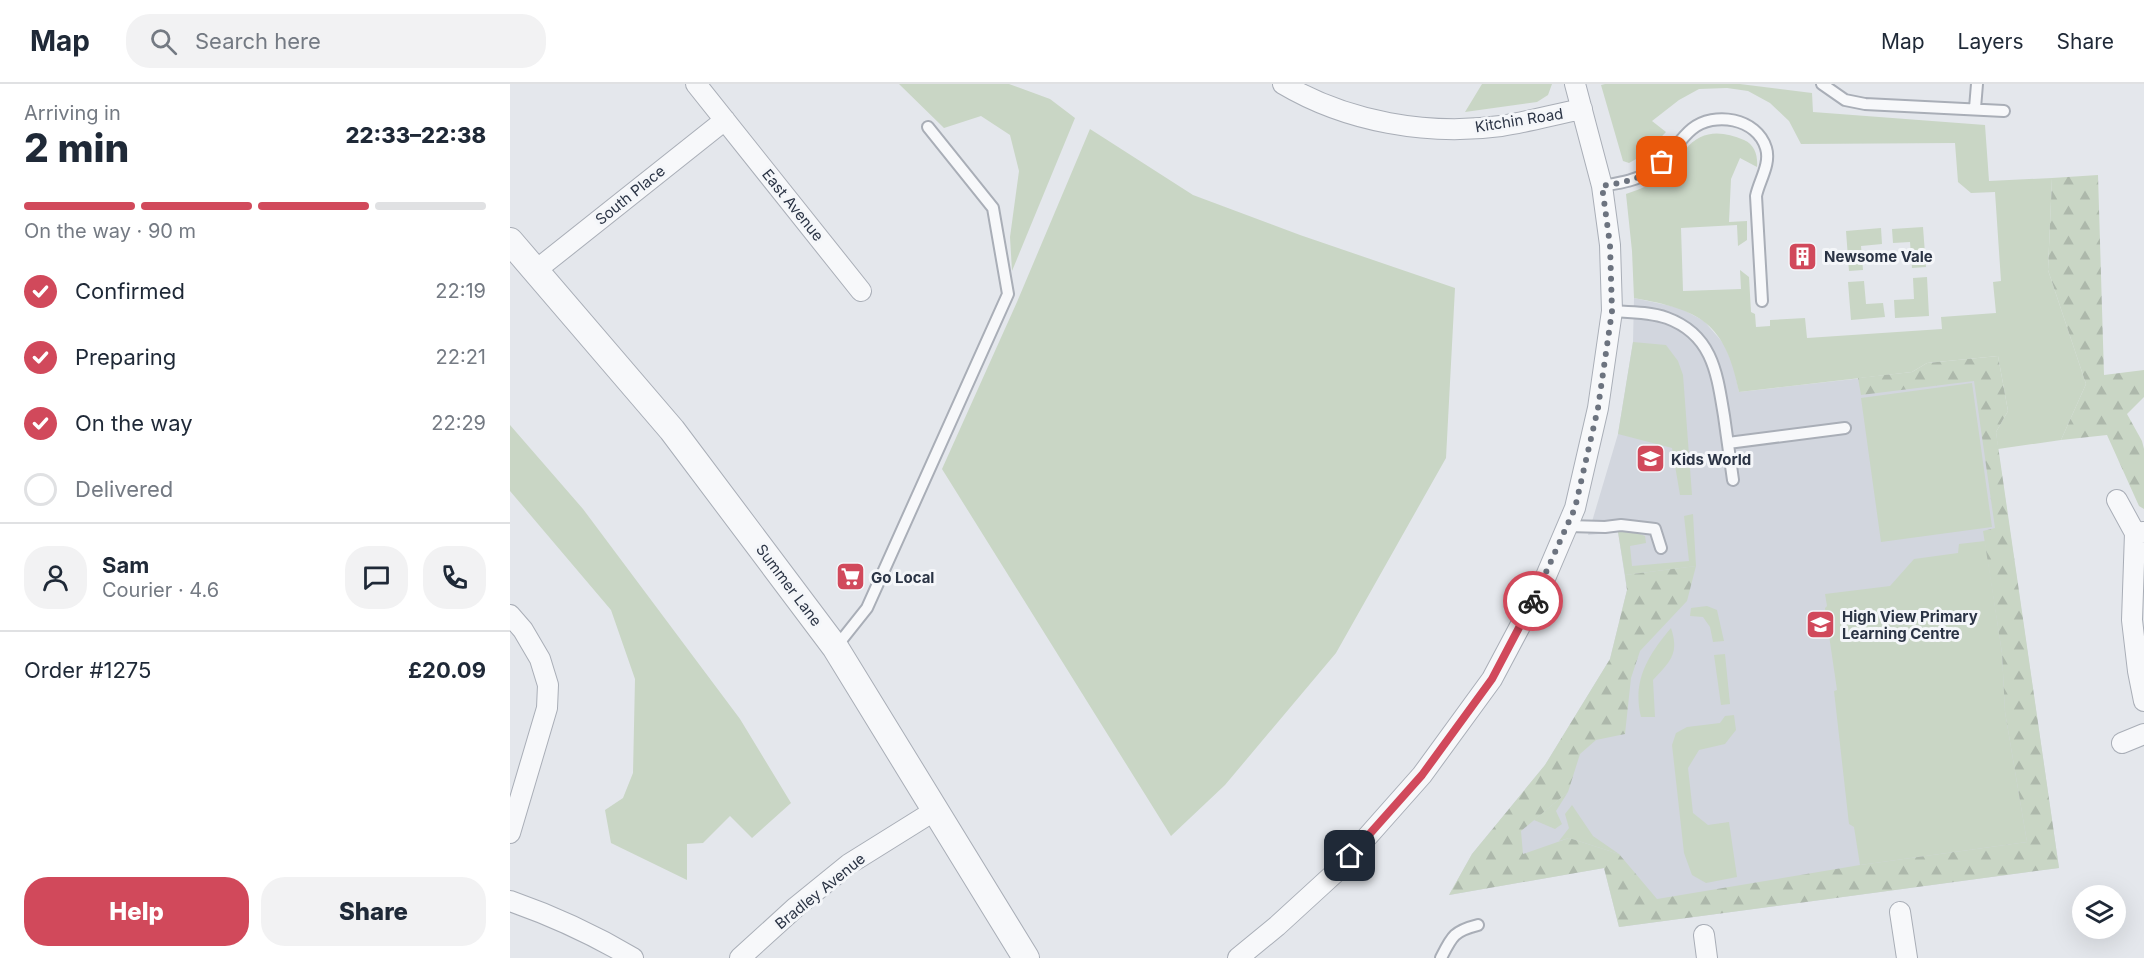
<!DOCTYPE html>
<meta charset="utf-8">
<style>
body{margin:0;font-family:Inter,sans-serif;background:#f2f2f3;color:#1f2937;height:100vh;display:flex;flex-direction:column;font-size:22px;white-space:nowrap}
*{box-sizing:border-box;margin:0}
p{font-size:20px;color:#747a83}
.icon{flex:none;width:33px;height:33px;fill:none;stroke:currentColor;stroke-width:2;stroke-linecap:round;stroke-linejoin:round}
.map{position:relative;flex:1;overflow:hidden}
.sheet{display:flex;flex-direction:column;background:#fff;width:510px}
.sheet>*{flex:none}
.buttons{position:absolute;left:1562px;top:801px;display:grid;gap:12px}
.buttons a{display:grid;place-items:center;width:54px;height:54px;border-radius:50%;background:#fff;box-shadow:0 6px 24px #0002;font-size:30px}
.pin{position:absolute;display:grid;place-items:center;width:51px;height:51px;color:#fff;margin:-26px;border-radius:12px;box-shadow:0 3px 9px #0006}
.courier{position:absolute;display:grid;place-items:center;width:60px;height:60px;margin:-30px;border:4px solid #d1495b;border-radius:50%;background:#fff;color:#222;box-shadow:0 2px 8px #0007}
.summary em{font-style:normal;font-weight:800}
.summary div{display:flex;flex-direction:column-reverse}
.summary{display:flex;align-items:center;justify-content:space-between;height:102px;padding:0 24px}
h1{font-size:39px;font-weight:800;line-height:45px}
.bar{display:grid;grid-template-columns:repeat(4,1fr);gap:9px 6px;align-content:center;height:72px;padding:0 24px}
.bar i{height:8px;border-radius:4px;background:#e0e1e3}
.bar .selected{background:#d1495b}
.bar p{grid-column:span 4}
.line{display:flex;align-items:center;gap:15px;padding:0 24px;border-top:2px solid #e0e1e3}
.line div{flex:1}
.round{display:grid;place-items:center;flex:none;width:63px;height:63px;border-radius:24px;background:#f2f2f3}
ol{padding:0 24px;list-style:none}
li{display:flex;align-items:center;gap:18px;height:66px}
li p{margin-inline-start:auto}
li .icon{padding:6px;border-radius:50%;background:#d1495b;color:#fff;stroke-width:4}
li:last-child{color:#747a83}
li i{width:33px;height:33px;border:3px solid #e0e1e3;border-radius:50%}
.primary-button{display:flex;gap:12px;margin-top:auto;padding:12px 24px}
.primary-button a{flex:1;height:69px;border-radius:24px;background:#d1495b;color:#fff;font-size:24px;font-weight:800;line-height:69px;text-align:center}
.primary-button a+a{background:#f2f2f3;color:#1f2937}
header{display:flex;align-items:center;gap:36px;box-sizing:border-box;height:84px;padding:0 30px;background:#fff;border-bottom:2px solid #e0e1e3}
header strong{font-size:28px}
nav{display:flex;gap:33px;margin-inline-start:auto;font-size:21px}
.search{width:420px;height:54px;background:#f2f2f3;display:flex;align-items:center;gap:15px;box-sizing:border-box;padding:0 21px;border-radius:24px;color:#747a83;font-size:22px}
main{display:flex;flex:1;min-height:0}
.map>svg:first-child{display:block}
.built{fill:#d2d6de}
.green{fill:#c9d6c5}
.forest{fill:url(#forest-firs)}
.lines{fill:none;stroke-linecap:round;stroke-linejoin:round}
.service-casing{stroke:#a9aeb7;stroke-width:14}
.minor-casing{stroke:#a9aeb7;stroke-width:22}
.tertiary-casing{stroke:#a9aeb7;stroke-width:28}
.service{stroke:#f7f8fa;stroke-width:10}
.minor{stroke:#f7f8fa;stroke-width:20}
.tertiary{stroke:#f7f8fa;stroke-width:26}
.done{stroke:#6c737f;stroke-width:6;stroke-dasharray:0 10.8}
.route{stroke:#d1495b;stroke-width:8}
.labels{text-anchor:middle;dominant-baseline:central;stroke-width:6;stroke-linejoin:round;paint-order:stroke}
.street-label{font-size:15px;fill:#2b3445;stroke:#f4f6f9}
.poi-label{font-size:15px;font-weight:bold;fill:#2b3445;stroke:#f4f6f9;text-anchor:start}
</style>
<header>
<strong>Map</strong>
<div class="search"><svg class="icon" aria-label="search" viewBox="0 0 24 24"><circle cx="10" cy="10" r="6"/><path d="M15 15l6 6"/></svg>Search here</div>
<nav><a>Map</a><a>Layers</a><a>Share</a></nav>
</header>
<main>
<section class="sheet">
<div class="summary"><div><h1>2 min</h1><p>Arriving in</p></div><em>22:33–22:38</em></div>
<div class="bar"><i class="selected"></i><i class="selected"></i><i class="selected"></i><i></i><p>On the way · 90 m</p></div>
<ol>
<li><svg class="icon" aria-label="check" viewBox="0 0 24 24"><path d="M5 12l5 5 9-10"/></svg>Confirmed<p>22:19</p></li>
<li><svg class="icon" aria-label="check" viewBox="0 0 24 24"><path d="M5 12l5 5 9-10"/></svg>Preparing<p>22:21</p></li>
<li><svg class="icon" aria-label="check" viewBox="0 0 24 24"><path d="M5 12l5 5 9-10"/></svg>On the way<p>22:29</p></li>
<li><i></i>Delivered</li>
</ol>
<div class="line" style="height:108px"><a class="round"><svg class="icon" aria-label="person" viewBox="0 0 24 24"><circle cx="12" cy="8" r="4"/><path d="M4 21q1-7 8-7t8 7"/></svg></a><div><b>Sam</b><p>Courier · 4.6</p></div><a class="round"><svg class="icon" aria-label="chat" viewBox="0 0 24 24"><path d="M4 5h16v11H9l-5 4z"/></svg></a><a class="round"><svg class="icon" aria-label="phone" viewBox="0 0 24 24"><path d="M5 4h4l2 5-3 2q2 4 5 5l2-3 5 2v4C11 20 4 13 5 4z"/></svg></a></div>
<div class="line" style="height:78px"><div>Order #1275</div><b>£20.09</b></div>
<div class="primary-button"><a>Help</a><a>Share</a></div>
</section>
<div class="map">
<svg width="1634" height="874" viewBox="0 0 1634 874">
<defs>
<pattern id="forest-firs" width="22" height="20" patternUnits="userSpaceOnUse" patternTransform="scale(1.5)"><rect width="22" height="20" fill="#c9d6c5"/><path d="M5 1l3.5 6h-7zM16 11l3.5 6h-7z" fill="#adb8ab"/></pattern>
</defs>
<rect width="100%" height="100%" fill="#e4e7ec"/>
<path class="built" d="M1124,214L1170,224L1194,237L1214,260L1224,284L1229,308L1478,280L1488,365L1549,784L1109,843L1094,784L939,811L962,770L1035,681L1100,575L1117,506L1108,448L1078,451L1108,350L1123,258Z"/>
<path class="green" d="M389,0H499L540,15L565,34L502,187L500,153L509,87L500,51L471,32L434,44Z
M972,0H1042L1038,11L1027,18L955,28Z
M1095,0H1230L1302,9L1303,28L1475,41L1479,97L1542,94L1538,186L1576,300L1551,356L1488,365L1486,348L1498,327L1488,272L1417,279L1402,288L1229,308C1215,238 1190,226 1124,214L1122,167L1116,110C1131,105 1146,99 1158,88C1165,83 1169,73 1175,66C1192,45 1212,47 1234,56C1245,61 1248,72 1247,83L1230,74L1221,95L1219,138L1237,137V156L1228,162L1227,141L1171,144L1173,207L1231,205L1230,186L1239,193L1241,228L1245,230L1246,243L1260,242V236L1295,234L1297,254L1432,245L1431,233L1486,229L1483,198L1491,197L1485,108L1461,109L1448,98L1445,59L1291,60L1279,37L1260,19L1238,7L1217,4L1189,5L1169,16L1142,37L1156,48L1135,70L1119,79L1113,77L1091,1Z
M580,45L683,111L790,151L945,204L936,374L826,569L715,701L661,752L432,385L507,218Z
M1413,143L1416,183L1402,184L1400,158L1383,159L1382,145Z
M1371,144L1372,160L1351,162L1353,186L1339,187L1336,147Z
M1417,193L1419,232L1385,234L1384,216L1404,215L1403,194Z
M1354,197L1356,220L1373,219L1375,233L1341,236L1338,198Z
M1123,258L1156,261L1168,277L1173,291L1182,411H1170L1162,364L1108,350Z
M1462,299L1482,443L1371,458L1351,314Z
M0,341L73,425L230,635L281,719L242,754L220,732L193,759L177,760V796L101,759L95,726L113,714L123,689L125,595L101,526L0,407Z
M1183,430L1186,482L1115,491L1108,448L1122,447L1135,452L1136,459L1120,462L1122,482L1179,477L1174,432Z
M1475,457L1492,569L1495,628L1517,758L1350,781L1344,743L1339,740L1324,607L1327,606L1315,524L1317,522L1315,510L1380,502L1404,475L1448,469L1449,460Z
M1197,522L1207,526L1214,557L1203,558L1200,543L1193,533L1180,532L1181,524Z
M1161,544C1170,571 1159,578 1143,596L1145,633H1131C1122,597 1138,571 1161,544Z
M1215,570L1220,620L1211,621L1204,571Z
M1224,631L1226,646L1215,660L1189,666L1178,684L1183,729L1198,741L1219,738L1227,793L1196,799L1182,791L1174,769L1162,661L1166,649L1177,643L1210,639L1215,632Z
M1058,708L1046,727L1052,740L1045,745L1024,736Z
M1062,721L1083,752L1109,770L1059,754L1049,757L1059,744L1055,730Z"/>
<path class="forest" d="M1588,91L1594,291L1634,286V313L1617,330L1632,357L1634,365V425L1629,422L1597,351L1551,356L1576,300L1538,186L1542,94Z
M1488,272L1498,327L1486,348L1549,784L1109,843L1094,784L939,811L962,770L1035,681L1100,575L1117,506L1115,491L1186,482L1177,517L1130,567L1121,594L1115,650L1086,656L1070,670L1058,708L1011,747L1013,770L1059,754L1109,770L1147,815L1350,781L1517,758L1495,628L1492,569L1473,447L1485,444L1464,297L1351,311L1348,294L1402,288L1417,279Z"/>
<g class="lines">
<defs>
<path id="service" d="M1312,0L1335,16L1355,20L1494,27
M1465,24L1467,0
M1092,102C1109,99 1125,97 1140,88C1157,79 1167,57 1182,45C1204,27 1247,34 1256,64C1261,80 1249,97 1246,112L1252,217
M1102,227C1120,228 1140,228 1157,234C1203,251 1207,290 1214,332C1217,353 1220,374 1223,396
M1218,359L1335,344
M1058,442L1095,443L1111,441L1145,445L1151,464
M326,563L357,524L498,210L483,124L418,43
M931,874C942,852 944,847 968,841"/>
<path id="minor" d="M186,0L351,207
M773,0C837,38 918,52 991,42C1018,38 1046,30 1072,25
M25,187L215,36
M1607,416L1625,449
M1634,448L1625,449L1622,536L1628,587L1634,617
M0,531L13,546L30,575L38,601L37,624L0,749
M1612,659L1634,650
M0,817C43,832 84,851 123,874
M1390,828L1397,874
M1194,851L1197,874
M230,874L286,823L339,780L424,727
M728,874L767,842L826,788L912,691L982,595L1033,499L1065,424L1088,324L1102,227L1100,161L1092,102L1065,0"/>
<path id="tertiary" d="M0,157L162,346L325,563L516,874"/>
</defs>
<use href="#service" class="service-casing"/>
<use href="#minor" class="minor-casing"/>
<use href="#tertiary" class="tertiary-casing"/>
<use href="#service" class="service"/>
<use href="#minor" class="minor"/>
<use href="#tertiary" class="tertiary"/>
</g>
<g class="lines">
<path class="done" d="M1023,517L1065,424L1088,324L1102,227L1100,161L1092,102C1115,98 1135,95 1152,78"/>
<path class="route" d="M840,772L912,691L982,595L1023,517"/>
</g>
<defs>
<symbol id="building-square" viewBox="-11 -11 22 22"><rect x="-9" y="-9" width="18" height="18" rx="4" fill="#d1495b" stroke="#f4f6f9"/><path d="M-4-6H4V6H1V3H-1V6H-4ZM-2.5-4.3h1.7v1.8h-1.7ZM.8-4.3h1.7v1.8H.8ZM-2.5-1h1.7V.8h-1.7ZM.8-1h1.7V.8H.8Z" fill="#fff"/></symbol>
<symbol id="school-square" viewBox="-11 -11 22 22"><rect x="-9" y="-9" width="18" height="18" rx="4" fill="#d1495b" stroke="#f4f6f9"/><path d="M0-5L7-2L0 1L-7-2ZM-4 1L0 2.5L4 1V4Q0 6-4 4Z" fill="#fff"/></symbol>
<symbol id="supermarket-square" viewBox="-11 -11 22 22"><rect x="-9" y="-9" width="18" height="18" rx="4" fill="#d1495b" stroke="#f4f6f9"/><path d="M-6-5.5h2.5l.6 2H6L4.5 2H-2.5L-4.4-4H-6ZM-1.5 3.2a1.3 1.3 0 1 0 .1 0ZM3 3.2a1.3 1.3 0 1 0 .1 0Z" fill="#fff"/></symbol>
</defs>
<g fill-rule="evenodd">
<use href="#building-square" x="1276" y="156" width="33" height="33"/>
<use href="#school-square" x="1124" y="358" width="33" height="33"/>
<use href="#supermarket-square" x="324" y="476" width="33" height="33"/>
<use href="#school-square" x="1294" y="524" width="33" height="33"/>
</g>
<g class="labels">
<g class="street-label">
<text transform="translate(1009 36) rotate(-9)">Kitchin Road</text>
<text transform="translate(120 111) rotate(-39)">South Place</text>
<text transform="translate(283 121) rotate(51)">East Avenue</text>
<text transform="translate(279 501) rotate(53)">Summer Lane</text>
<text transform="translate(310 807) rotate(-39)">Bradley Avenue</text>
</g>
<g class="poi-label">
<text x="1314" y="172">Newsome Vale</text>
<text x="1161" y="375">Kids World</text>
<text x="361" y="493">Go Local</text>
<text x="1332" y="532">High View Primary<tspan x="1332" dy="17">Learning Centre</tspan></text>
</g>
</g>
</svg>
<div class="buttons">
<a><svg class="icon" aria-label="layers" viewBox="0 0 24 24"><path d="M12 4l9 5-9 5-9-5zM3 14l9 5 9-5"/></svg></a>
</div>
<div class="pin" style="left:1152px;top:78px;background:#ea580c"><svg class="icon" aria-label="bag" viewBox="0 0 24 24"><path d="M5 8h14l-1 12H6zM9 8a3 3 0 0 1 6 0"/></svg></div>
<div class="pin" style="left:840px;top:772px;background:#1f2937"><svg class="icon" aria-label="home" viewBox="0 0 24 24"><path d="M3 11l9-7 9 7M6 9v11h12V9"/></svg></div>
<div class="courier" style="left:1023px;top:517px"><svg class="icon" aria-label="bike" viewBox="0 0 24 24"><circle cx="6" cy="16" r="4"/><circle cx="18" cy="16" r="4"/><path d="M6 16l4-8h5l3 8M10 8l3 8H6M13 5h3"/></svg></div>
</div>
</main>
